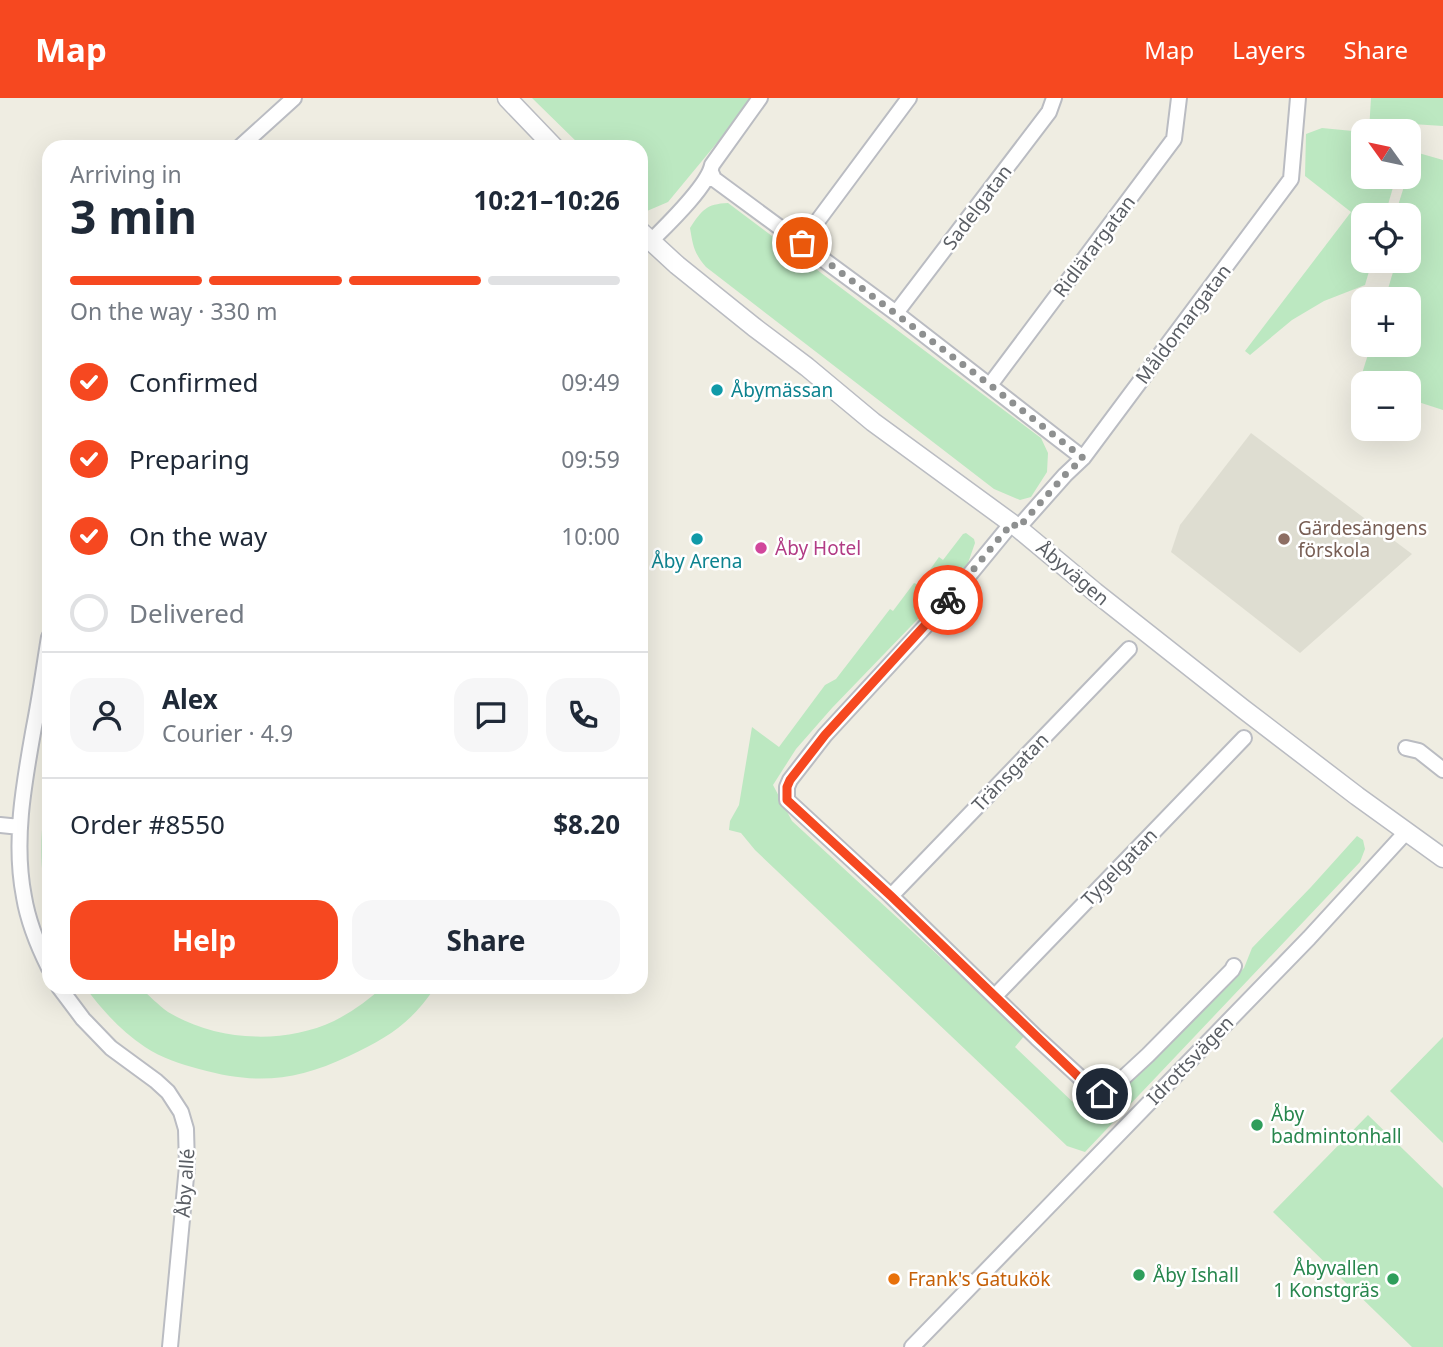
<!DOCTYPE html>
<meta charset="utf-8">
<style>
body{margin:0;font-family:"Noto Sans",sans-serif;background:#f6f6f7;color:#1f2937;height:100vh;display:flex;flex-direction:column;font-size:26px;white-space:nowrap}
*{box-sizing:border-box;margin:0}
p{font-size:23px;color:#747a83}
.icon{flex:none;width:38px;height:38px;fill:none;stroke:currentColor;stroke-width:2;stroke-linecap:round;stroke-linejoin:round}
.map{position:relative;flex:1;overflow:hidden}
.sheet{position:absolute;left:42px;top:42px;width:606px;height:854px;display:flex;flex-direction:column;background:#fff;border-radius:21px;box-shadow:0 7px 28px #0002}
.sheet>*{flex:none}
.needle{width:46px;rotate:303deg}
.fabs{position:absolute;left:1351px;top:21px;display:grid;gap:14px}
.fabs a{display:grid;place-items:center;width:70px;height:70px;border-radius:14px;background:#fff;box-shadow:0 7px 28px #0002;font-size:35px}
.pin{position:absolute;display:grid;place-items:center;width:60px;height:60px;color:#fff;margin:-30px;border:4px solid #fff;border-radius:50%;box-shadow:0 2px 7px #0007}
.courier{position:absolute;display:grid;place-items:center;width:70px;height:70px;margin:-35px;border:5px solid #f64820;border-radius:50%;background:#fff;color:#222;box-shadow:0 2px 9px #0007}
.head em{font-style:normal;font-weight:700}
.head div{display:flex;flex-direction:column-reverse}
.head{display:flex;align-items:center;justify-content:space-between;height:119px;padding:0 28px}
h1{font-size:46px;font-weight:700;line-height:52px}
.bar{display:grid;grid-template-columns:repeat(4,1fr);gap:10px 7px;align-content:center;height:84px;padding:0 28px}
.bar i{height:9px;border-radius:5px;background:#e0e1e3}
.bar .selected{background:#f64820}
.bar p{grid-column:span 4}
.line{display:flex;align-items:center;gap:18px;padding:0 28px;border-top:2px solid #e0e1e3}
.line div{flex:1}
.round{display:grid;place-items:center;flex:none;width:74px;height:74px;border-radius:21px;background:#f6f6f7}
ol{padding:0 28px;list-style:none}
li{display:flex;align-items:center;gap:21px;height:77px}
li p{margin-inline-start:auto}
li .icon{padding:7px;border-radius:50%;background:#f64820;color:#fff;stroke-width:4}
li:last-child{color:#747a83}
li i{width:38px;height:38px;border:4px solid #e0e1e3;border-radius:50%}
.cta{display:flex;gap:14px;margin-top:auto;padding:14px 28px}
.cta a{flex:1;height:80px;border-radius:21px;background:#f64820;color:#fff;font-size:28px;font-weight:700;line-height:80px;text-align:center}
.cta a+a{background:#f6f6f7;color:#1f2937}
header{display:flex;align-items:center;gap:42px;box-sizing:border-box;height:98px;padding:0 35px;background:#f64820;color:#fff}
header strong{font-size:33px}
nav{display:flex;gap:38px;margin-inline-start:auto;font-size:24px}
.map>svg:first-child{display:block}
.education{fill:#deddd1}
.green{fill:#bce8c1}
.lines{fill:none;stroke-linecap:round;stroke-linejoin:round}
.minor-casing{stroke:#babcc2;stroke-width:18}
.tertiary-casing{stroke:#babcc2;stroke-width:21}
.minor{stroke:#fff;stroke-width:14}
.tertiary{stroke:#fff;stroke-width:18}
.done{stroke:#8e9090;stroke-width:7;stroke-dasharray:0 12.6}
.route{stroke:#f64820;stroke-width:9}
.culture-dot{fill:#0f9aa8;stroke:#fff;stroke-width:2.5}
.education-dot{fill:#8d6e63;stroke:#fff;stroke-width:2.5}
.hotel-dot{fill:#d1479c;stroke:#fff;stroke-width:2.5}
.leisure-dot{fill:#2e9e5b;stroke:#fff;stroke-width:2.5}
.food-dot{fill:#e8710a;stroke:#fff;stroke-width:2.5}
.labels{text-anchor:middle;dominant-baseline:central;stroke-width:5;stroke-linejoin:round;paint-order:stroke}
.street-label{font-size:19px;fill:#5a5e64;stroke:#fff}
.culture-label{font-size:19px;fill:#0d838f;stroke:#fff;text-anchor:start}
.education-label{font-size:19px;fill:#785e54;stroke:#fff;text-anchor:start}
.hotel-label{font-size:19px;fill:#b23c85;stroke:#fff;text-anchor:start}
.leisure-label{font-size:19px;fill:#27864d;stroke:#fff;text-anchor:start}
.food-label{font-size:19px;fill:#c56008;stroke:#fff;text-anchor:start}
</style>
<header>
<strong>Map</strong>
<nav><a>Map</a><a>Layers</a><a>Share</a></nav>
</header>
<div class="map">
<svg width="1443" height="1249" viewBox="0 0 1443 1249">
<rect width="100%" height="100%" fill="#efede2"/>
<path class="education" d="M1251,335L1412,456L1300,555L1171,454L1180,427Z"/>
<path class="green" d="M532,0H754L668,104L647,113L641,107L640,49H582Z
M1371,0H1443V28L1412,26L1409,35V33H1369Z
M1322,30L1363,34V79H1396L1385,117H1363V163H1372L1365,187L1324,203L1292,222L1250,257L1245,253L1351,114L1305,78L1306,36Z
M1415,54L1443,62V312L1409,301V285L1363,286L1359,285L1371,247H1409V201H1385L1393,174L1378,168L1380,163H1409V117H1395L1407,79H1409Z
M728,105L1041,340L1048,355L1047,374L1031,399L1020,402L994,391L706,169C694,155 693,148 690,130C702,112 706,106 728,105Z
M966,435L974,441L975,445L968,465L940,498L832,610L796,651L773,687L792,723L1025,937L1015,949L1077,1008L1086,999L1093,1004L1099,1013L1113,1004L1114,996L1244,870L1252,850L1311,789L1357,738L1363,742L1365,751L1360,764L1085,1054L1067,1048L755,752L741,735L729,732L730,723L739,707L752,629L779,649L825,587L836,581L890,511L893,513L914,485L919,487L939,459L943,462L963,436Z
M49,676V809C36,767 42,718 49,676Z
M85,889H139C149,897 158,907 168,914C216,943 283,947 334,923C352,914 368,902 383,889H435C412,925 387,940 349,958C296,983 256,987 199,971C180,966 162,960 145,949C121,933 102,912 85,889Z
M1443,939V1045L1390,993Z
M1368,1017L1443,1090V1249H1412L1273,1114Z"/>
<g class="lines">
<defs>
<path id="minor" d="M240,49L294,0
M711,74L714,81L896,215L1083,360
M651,143C667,127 708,88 712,67L760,0
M802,144L909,0
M896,215L1049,14L1054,0
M990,287L1174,41L1179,0
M1012,425L943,509L825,637L790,682L787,689V702L891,798L1037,940L1096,994L1102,996L1108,994L1148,957L1232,872L1234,868
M1018,430L1065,377L1083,360L1291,81L1298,0
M49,539C44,569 40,599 34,629C24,685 13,743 24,799C28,823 38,848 49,870
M1406,650L1419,653L1443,672
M0,727L20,729
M891,798L1129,551
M59,889L83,921L111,950L156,983L168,994L181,1014L186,1031L187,1068L170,1249
M995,898L1244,640
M912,1249L1309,840L1407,733"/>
<path id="tertiary" d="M507,0L554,49
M640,133L677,167L754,229L807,269L873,324L1018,430L1095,494L1242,610L1357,698L1443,760"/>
</defs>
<use href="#minor" class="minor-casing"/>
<use href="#tertiary" class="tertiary-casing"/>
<use href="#minor" class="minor"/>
<use href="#tertiary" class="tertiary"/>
</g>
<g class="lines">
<path class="done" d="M802,145L990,287L1083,360L1065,377L1018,430L1012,425L948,502"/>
<path class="route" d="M948,502L825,637L790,682L787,689V702L891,798L1089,989L1102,996"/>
</g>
<g class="culture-dot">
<circle cx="717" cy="292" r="7"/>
<circle cx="697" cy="441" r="7"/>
</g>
<circle class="education-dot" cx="1284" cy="441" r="7"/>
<circle class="hotel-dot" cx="761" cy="450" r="7"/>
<g class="leisure-dot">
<circle cx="1257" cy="1027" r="7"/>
<circle cx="1139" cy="1177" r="7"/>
<circle cx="1393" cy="1181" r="7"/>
</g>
<circle class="food-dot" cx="894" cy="1181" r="7"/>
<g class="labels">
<g class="street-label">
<text transform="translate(977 109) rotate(-53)">Sadelgatan</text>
<text transform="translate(1094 148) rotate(-53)">Ridlärargatan</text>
<text transform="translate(1183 226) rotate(-53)">Måldomargatan</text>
<text transform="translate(1073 475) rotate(40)">Åbyvägen</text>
<text transform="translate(1010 674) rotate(-46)">Tränsgatan</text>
<text transform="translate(1119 769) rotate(-46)">Tygelgatan</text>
<text transform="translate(1190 962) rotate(-46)">Idrottsvägen</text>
<text transform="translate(185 1085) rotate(-86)">Åby allé</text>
</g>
<g class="culture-label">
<text x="731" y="292">Åbymässan</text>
<text x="697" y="463" text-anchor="middle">Åby Arena</text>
</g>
<g class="education-label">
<text x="1298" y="430">Gärdesängens<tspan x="1298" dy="22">förskola</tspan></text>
</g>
<g class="hotel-label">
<text x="775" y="450">Åby Hotel</text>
</g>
<g class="leisure-label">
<text x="1271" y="1016">Åby<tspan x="1271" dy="22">badmintonhall</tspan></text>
<text x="1379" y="1170" text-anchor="end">Åbyvallen<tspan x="1379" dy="22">1 Konstgräs</tspan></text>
<text x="1153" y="1177">Åby Ishall</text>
</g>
<g class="food-label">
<text x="908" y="1181">Frank's Gatukök</text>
</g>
</g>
</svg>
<div class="fabs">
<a><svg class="needle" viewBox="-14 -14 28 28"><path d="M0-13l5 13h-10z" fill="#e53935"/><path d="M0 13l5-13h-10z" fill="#747a83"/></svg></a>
<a><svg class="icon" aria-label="locate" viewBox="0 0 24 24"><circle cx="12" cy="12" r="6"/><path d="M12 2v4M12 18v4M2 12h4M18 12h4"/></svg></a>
<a>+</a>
<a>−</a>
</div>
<div class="pin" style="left:802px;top:145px;background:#ea580c"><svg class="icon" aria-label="bag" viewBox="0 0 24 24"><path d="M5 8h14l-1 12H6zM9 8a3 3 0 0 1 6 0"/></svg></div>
<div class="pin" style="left:1102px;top:996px;background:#1f2937"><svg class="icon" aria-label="home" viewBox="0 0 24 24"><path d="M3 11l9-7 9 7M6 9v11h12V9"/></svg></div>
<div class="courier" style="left:948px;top:502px"><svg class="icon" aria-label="bike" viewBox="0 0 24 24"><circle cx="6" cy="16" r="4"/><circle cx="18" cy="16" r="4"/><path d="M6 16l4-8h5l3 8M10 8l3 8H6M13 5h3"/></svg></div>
<section class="sheet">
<div class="head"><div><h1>3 min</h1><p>Arriving in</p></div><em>10:21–10:26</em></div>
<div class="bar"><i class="selected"></i><i class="selected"></i><i class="selected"></i><i></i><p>On the way · 330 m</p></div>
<ol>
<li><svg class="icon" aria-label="check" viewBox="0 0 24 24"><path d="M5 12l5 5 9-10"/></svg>Confirmed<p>09:49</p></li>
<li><svg class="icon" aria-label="check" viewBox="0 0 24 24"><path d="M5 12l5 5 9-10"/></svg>Preparing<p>09:59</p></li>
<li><svg class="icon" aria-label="check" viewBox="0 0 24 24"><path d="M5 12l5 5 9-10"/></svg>On the way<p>10:00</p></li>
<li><i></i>Delivered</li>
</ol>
<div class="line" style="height:126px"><a class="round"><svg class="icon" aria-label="person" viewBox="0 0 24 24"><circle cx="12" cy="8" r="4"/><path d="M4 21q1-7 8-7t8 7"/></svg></a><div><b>Alex</b><p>Courier · 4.9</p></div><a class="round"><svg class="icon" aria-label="chat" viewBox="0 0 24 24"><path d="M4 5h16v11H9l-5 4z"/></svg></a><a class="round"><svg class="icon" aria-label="phone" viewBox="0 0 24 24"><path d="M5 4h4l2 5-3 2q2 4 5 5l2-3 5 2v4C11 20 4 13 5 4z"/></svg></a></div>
<div class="line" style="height:91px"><div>Order #8550</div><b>$8.20</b></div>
<div class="cta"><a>Help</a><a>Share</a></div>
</section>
</div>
